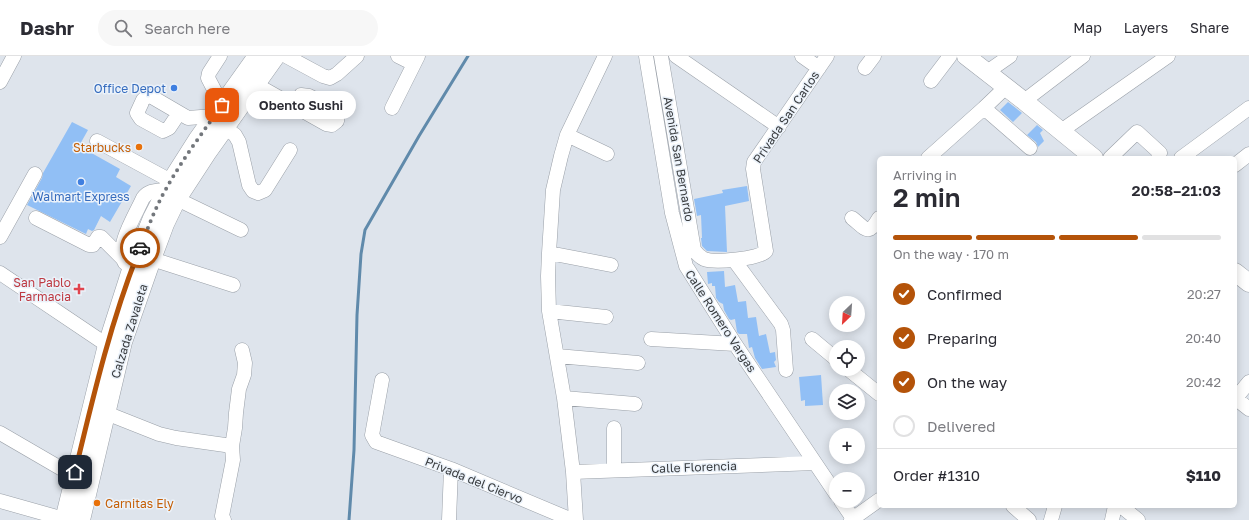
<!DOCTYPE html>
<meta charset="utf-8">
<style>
body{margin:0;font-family:"Golos Text",sans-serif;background:#f7f7f7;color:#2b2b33;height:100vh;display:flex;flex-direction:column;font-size:15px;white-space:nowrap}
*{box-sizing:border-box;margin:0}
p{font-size:13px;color:#7c7c81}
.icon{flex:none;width:22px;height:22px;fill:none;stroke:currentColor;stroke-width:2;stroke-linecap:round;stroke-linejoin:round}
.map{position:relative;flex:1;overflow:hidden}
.sheet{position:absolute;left:877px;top:100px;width:360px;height:352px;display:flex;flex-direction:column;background:#fff;border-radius:6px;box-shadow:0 2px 10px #0003}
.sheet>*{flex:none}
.needle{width:26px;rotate:205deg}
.fabs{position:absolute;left:829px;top:240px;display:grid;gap:8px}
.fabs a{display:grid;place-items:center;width:36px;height:36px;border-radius:50%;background:#fff;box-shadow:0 2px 10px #0003;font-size:20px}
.pin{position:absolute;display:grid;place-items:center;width:34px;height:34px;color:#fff;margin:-17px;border-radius:8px;box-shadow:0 2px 6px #0006}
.courier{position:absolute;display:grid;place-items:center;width:40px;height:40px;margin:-20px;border:3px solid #b45309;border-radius:50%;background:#fff;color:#222;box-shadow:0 1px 5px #0007}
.bubble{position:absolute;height:28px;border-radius:14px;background:#fff;box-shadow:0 2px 10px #0003;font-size:13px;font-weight:600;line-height:28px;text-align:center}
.summary em{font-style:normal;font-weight:600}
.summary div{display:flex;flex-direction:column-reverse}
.summary{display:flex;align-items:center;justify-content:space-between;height:68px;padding:0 16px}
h1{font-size:26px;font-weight:600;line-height:30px}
.bar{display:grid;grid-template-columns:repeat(4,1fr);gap:6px 4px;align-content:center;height:48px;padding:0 16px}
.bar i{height:5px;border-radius:3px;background:#e1e1e2}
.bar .on{background:#b45309}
.bar p{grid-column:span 4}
.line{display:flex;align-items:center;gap:10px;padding:0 16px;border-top:1px solid #e1e1e2}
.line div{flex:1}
ol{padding:0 16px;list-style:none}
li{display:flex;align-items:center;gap:12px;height:44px}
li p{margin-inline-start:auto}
li .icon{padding:4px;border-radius:50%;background:#b45309;color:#fff;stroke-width:4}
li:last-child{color:#7c7c81}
li i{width:22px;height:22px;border:2px solid #e1e1e2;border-radius:50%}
header{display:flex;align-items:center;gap:24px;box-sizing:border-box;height:56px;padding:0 20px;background:#fff;border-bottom:1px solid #e1e1e2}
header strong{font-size:19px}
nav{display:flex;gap:22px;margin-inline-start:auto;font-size:14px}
.search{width:280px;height:36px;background:#f7f7f7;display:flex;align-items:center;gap:10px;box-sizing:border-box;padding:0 14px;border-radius:22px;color:#7c7c81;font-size:15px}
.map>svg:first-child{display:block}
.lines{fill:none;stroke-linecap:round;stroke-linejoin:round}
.stream{stroke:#608aab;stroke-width:3}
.building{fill:#91bff5}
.minor-casing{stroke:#9aa0a8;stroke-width:15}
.major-casing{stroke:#9aa0a8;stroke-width:19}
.minor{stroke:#fff;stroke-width:14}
.major{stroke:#fff;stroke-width:18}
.done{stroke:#73777c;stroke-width:4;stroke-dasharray:0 7.2}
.route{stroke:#b45309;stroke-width:5}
.shop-dot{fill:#3f7fe0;stroke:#ebf2fa;stroke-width:1.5}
.food-dot{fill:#e8710a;stroke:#ebf2fa;stroke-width:1.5}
.health-dot{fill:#e0444e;stroke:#ebf2fa;stroke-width:1.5}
.labels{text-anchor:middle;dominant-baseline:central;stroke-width:3;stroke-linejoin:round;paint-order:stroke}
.shop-label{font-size:12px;fill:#366cbe;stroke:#ebf2fa;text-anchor:end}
.street-label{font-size:12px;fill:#393c3f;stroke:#ebf2fa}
.food-label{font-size:12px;fill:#c56008;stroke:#ebf2fa;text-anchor:end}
.health-label{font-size:12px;fill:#be3a42;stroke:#ebf2fa;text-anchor:end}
</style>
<header>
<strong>Dashr</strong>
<div class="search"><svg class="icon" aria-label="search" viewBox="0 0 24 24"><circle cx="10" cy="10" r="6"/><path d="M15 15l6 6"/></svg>Search here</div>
<nav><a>Map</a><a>Layers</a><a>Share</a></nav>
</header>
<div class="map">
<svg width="1249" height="464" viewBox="0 0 1249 464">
<rect width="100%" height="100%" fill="#dee4ec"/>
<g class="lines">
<path class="stream" d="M349,464L354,394L357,259L361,198L365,174L419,80L468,0"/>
</g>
<path class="building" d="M1008,46L1022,57L1013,66L1000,54Z
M72,66L88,74L79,90L120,113L116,121L131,130L110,166L101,160L94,174L92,175L88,173L86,178L27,149L42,122L43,117Z
M1037,69L1043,74L1040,77L1044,85L1038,91L1036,86L1027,79Z
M747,130L749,145L725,150L727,196L707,195L702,190L701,182H702L701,159L697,160L694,143L723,137L722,134Z
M724,215L725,231L735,229L738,246L746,245L748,262L756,261L759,280L766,278L770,297L775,296L776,304L774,306L776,311L762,313L755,302L752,291L749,292L747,278H739L737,276L735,263L731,264L729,263L724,254L723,248L719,246L716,242L715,230H712V227L708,228L707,216Z
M821,319L823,349L805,350V344L801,345L799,321Z"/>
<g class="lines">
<defs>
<path id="minor" d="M220,0L209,17L208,22L222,49
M286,0L323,20L330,22L337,18L357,0
M398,0L414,8
M646,0L672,157L686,210L735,288L836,438
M661,0L694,194C697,198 700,201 704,203C714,207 760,203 766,195L753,113L754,106L827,0
M676,0L779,71
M802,0L819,12
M865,12L874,0
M987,16L1010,0
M931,25L950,0
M0,26L14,0
M255,28L326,68L332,69L337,65L338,58L335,53L309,40L301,39L294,51
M1024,45L1083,0
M392,52L418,0
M984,52L1030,92
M179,57L169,72L163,75L141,63L137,57L143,44L147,40L152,41L188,62L214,60
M224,71L235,79L239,86L249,129L253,135L258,137L265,134L290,94
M1061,75L1168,0
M567,79L607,98
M97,85L171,125
M928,102L984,52L1006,31
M1110,102L1137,76L1160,97L1158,102
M1181,102L1249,52
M1235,109L1249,98
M177,143L241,174
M36,162L89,189H93L98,181H101L122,202
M852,162C866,173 868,181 879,162
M0,181L35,118
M549,197L611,209
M152,203L233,229
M734,204L781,268L783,274L786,314
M125,207C114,192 136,158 143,142C149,134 156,135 165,134
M0,217L107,289
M549,255L606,261
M651,283L735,288
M812,283L836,303
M557,300L638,307
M848,313L879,338
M382,324L372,379L376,386L451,413L572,464
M564,342L635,348
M1235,342L1249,353
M1235,343L1249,326
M106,357L159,378L176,382L232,390L235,372L236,357L239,333L244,319L245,307L242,294
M614,372V414
M0,377L74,420
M573,416L815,407
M0,445L64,463
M841,445L854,464
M1013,450L1029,464
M1121,450L1138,464
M224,464L222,460L233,404L232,390
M449,464L451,413
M576,464L573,416L564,342L549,255L548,220L549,197L553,134L561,100L567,79L605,0
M851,464L879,444
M1051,464L1055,450
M1112,464L1115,450"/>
<path id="major" d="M966,0L1024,45L1094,102
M1235,216L1249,227
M64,464L107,289L131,214L152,162L171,125L197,84L257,0
M81,464L123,286L152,203L165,168L177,143L207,97L276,0"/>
</defs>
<use href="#minor" class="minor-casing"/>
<use href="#major" class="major-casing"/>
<use href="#minor" class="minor"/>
<use href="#major" class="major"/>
</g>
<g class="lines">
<path class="done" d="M140,192C148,172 155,152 166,133C182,104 203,76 222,49"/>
<path class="route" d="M75,416C93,341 111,264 140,192"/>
</g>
<g class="shop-dot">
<circle cx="174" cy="32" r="4"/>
<circle cx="81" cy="126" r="4"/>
</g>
<g class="food-dot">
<circle cx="139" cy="91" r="4"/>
<circle cx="97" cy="447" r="4"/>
</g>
<path class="health-dot" d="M77 227h4v4h4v4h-4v4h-4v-4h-4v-4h4z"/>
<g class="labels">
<g class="shop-label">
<text x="166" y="32">Office Depot</text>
<text x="81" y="140" text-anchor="middle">Walmart Express</text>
</g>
<g class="street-label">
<text transform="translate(786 61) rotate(-56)">Privada San Carlos</text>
<text transform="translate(679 103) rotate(80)">Avenida San Bernardo</text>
<text transform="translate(721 265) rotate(57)">Calle Romero Vargas</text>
<text transform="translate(129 275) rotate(-73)">Calzada Zavaleta</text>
<text transform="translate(694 411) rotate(-2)">Calle Florencia</text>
<text transform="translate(474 424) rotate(22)">Privada del Ciervo</text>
</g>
<g class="food-label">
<text x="131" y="91">Starbucks</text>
<text x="105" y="447" text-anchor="start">Carnitas Ely</text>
</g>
<g class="health-label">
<text x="71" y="226">San Pablo<tspan x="71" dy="14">Farmacia</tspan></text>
</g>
</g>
</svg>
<div class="fabs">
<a><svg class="needle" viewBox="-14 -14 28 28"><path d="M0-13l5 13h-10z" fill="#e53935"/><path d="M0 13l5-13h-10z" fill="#7c7c81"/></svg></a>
<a><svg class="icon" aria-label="locate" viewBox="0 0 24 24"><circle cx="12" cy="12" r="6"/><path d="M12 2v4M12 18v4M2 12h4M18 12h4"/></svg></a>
<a><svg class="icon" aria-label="layers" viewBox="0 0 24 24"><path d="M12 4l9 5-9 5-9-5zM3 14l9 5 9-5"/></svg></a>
<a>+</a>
<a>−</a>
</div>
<div class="pin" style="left:222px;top:49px;background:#ea580c"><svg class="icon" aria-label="bag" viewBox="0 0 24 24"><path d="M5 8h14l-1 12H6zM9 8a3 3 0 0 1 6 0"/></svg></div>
<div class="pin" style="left:75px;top:416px;background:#1f2937"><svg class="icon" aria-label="home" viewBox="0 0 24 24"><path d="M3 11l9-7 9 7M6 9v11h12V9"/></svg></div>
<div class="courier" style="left:140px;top:192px"><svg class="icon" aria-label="car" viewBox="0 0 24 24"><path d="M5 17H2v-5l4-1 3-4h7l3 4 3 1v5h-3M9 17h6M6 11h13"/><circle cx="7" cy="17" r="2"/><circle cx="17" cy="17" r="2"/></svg></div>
<div class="bubble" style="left:246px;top:35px;width:110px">Obento Sushi</div>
<section class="sheet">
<div class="summary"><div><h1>2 min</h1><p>Arriving in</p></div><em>20:58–21:03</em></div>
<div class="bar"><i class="on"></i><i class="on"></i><i class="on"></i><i></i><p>On the way · 170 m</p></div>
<ol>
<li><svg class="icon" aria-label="check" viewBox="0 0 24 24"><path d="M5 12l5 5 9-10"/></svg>Confirmed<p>20:27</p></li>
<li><svg class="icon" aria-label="check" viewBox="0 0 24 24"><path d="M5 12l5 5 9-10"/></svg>Preparing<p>20:40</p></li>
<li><svg class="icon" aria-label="check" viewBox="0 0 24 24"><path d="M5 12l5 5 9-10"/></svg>On the way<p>20:42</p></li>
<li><i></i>Delivered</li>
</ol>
<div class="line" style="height:52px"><div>Order #1310</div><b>$110</b></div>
</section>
</div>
